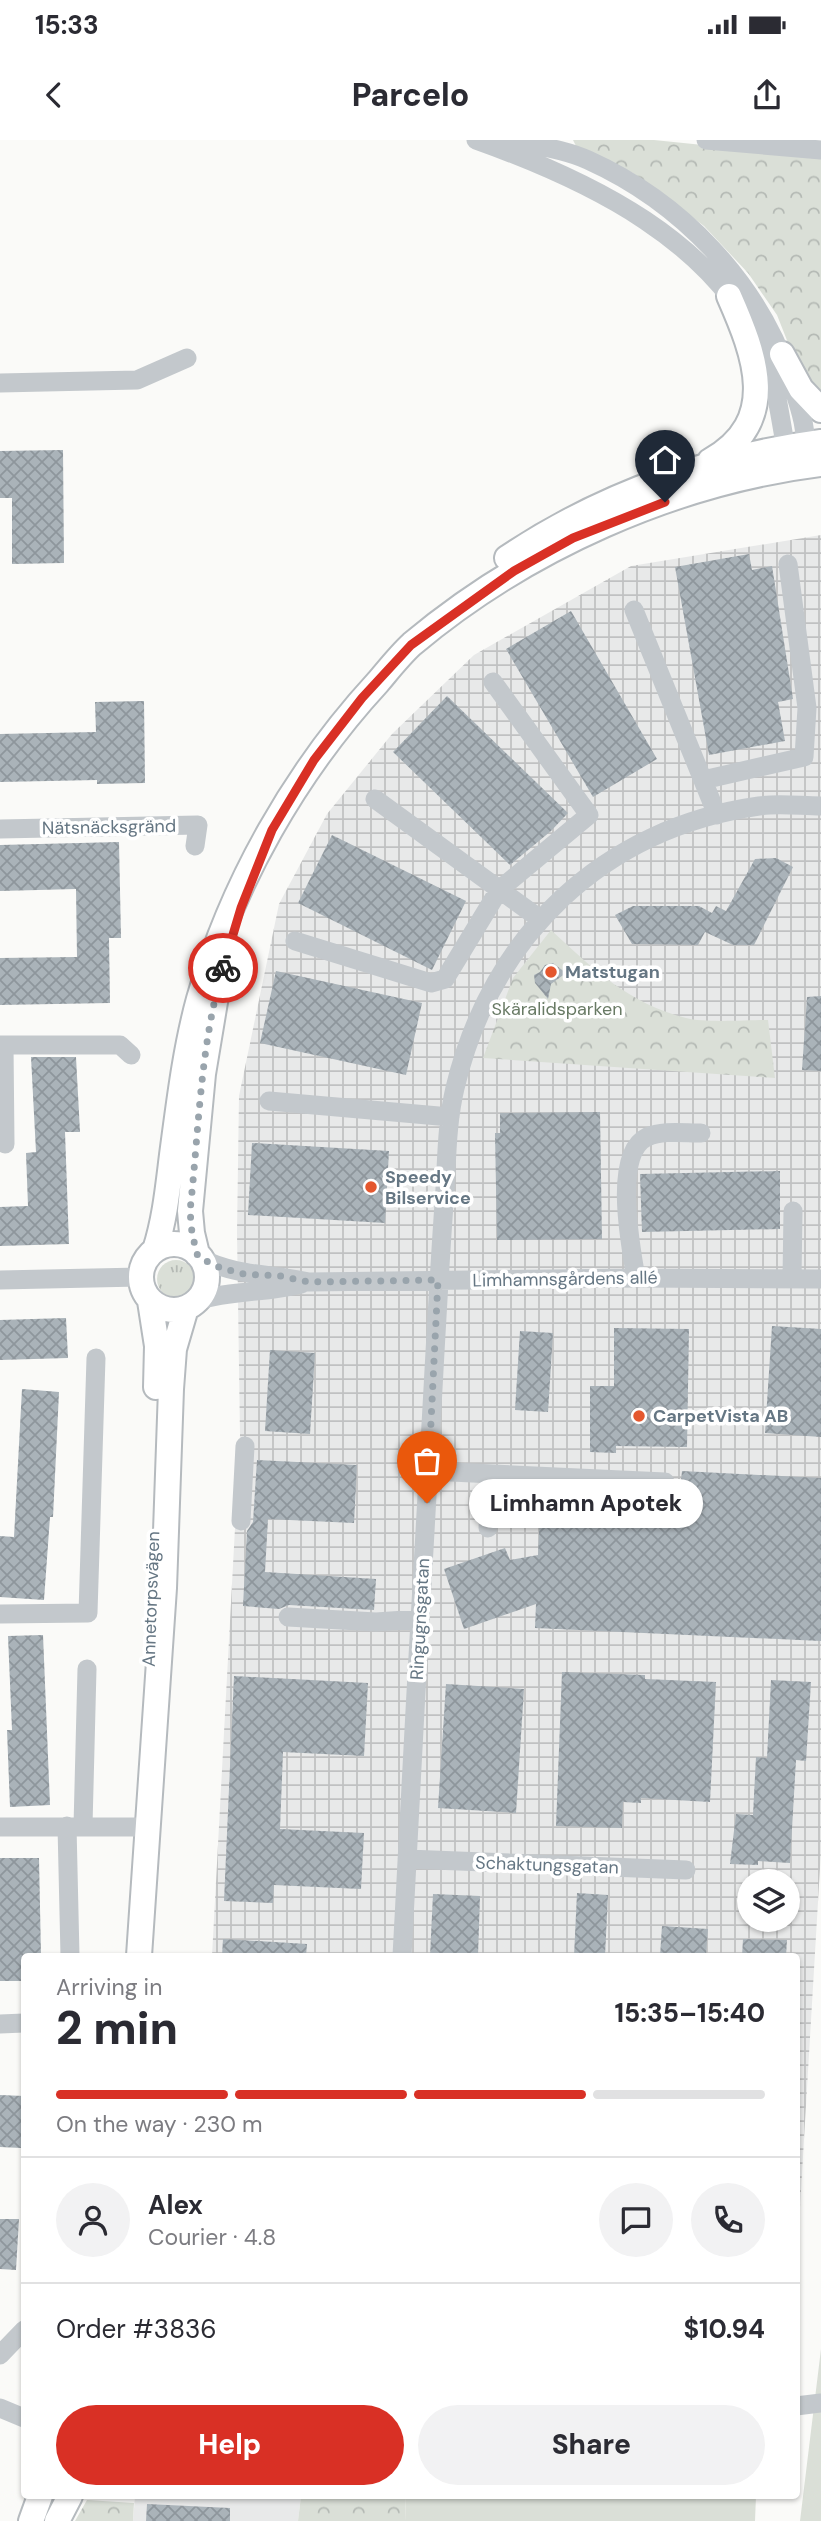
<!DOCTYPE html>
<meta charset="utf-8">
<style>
body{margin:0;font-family:"DM Sans",sans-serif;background:#f2f2f3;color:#2b2b33;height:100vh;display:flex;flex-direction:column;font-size:26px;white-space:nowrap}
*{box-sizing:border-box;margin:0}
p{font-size:23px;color:#7c7c81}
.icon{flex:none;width:38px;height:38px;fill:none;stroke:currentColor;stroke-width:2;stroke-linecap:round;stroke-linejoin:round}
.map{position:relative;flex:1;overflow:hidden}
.details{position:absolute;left:21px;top:1813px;width:779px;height:546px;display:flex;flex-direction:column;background:#fff;border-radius:7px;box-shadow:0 2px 5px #0004}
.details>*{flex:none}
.fabs{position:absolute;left:737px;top:1729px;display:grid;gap:14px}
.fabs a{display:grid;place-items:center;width:63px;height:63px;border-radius:50%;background:#fff;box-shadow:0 2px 5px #0004;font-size:35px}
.pin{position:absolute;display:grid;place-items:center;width:60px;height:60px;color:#fff;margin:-72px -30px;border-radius:50% 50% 50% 0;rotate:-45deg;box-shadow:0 0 7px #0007}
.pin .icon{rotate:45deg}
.courier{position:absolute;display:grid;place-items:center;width:70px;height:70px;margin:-35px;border:5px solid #d93025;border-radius:50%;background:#fff;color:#222;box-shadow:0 2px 9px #0007}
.bubble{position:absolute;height:49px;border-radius:24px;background:#fff;box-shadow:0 2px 5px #0004;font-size:23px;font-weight:800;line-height:49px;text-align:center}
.head em{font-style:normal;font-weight:800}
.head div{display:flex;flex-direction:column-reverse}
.head{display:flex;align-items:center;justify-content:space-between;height:119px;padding:0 35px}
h1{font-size:46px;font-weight:800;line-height:52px}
.bar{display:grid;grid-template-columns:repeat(4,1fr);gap:10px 7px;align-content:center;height:84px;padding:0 35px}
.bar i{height:9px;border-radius:5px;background:#e1e1e2}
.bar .active{background:#d93025}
.bar p{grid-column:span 4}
.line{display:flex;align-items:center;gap:18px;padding:0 35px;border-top:2px solid #e1e1e2}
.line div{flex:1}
.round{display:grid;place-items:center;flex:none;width:74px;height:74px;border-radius:37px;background:#f2f2f3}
.cta{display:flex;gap:14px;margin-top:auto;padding:14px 35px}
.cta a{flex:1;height:80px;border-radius:42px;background:#d93025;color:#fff;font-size:28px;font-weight:800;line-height:80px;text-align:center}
.cta a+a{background:#f2f2f3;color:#2b2b33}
.status{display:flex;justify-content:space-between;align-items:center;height:49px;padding:0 35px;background:#fff;direction:ltr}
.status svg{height:19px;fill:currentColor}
header{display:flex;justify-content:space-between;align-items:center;height:91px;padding:0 35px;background:#fff;font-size:32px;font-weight:800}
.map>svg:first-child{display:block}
.built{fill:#e8e9e9}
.industrial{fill:url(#industrial-grid);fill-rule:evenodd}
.grass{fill:url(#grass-tufts)}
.park{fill:url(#park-crowns)}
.pitch{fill:#dadfd7}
.building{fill:url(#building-cross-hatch)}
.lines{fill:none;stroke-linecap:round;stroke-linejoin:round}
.major-casing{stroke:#b5babe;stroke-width:28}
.minor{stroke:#c3c8cc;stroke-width:19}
.major{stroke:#fff;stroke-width:24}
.done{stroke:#99a4ac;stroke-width:7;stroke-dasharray:0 12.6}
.route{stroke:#d93025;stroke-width:9}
.poi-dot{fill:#e4572e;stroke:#fff;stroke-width:2.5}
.labels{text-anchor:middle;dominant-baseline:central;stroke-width:7;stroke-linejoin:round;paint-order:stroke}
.street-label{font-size:18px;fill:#657683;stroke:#fff}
.poi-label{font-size:18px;font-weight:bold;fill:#657683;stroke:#fff;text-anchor:start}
.park-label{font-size:18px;fill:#687a64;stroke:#fff}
</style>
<div class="status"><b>15:33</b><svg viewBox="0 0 49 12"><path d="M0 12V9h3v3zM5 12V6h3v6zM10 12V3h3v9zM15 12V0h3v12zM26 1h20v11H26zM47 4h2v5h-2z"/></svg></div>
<header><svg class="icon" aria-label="back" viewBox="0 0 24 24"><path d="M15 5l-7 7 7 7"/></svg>Parcelo<svg class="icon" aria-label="share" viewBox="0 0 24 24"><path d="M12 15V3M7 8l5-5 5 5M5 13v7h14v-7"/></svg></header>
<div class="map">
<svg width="821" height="2381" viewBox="0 0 821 2381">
<defs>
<pattern id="industrial-grid" width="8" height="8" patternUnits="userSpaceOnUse" patternTransform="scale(1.75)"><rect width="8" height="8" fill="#e8e9e9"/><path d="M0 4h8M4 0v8" fill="none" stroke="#c0c1c2"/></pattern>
<pattern id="grass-tufts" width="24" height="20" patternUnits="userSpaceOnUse" patternTransform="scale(1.75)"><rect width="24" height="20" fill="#dadfd7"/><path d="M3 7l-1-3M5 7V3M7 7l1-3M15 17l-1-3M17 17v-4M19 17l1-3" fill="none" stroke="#b4b9b4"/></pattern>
<pattern id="park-crowns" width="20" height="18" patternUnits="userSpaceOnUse" patternTransform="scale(1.75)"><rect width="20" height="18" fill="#dadfd7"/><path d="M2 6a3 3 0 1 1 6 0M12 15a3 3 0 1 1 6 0" fill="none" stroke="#b4b9b4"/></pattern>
<pattern id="building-cross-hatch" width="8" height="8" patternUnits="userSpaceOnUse" patternTransform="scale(1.75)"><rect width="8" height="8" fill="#aab3b9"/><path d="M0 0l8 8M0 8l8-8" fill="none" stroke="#8e969c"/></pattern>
</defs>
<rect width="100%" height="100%" fill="#fafaf8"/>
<path class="built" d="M135,2356H301L298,2381H133Z"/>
<path class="industrial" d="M821,395V1711L796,2135V1816H212L240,1295L237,1092L239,956L279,764L327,674L392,594L474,515L631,426ZM749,1741H788V1780H749Z"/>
<path class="grass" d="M157 1139a19 19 0 1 1 38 0a19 19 0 1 1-38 0Z"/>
<path class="park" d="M573,0H654L821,17V256L808,244L792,213L777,175L748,133L704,86L633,33L576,6Z
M551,790C593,829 628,863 686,878C704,883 747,880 768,880L775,938L483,918L513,838Z
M301,2356H406L405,2381H298Z
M87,2360L134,2363L133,2381H75Z"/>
<path class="pitch" d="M821,2209V2381H800Z
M406,2356H756L755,2381H405Z"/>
<path class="building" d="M63,310L64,423L12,424V358H0V311Z
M749,414L752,430L772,426L793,559L778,562L785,601L709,615L675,427Z
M571,471L657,619L593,657L506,509Z
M447,556L568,673L551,691L510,725L393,612Z
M144,561L145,643L97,644V640L0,642V594L96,592L95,562Z
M332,695L466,761L432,830L298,763Z
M119,702L121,798H109L110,863L0,865V818L77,817L76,749L0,751V705Z
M776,718L793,727L754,805H733L705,792L698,805L632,804L615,775L633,766H699L712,773L716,766L726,771L755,719Z
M553,823L566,833L551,844L548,859L535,843L534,835L540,832L545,825Z
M276,831L422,863L406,935L260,903Z
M821,856V931L802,930L807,857Z
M31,917H76L80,992H65L69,1104L0,1106V1067L28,1066L26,1013L36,1012Z
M600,972L602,1099L497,1100L495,993H500V973Z
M252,1003L389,1011L385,1083L248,1075Z
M780,1031V1089L642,1092L640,1034Z
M66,1178L68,1218L0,1220V1180Z
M772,1186L821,1189V1297L765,1293Z
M614,1188L689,1189L687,1307L616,1306V1313L590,1312V1246H614Z
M520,1191L553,1193L548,1272L515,1270Z
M270,1210L315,1213L310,1294L265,1291Z
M22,1249L59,1252L53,1377H50L44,1460L0,1457V1396L14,1397Z
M257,1320L357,1325L354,1383L268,1379L265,1432L376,1439L374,1470L289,1465L279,1469L243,1466L247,1391L253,1382Z
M682,1331L821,1338V1501L535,1488L536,1464L464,1489L444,1429L505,1408L510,1420L538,1415L541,1348L665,1354L674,1350H680Z
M43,1495L50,1665L10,1667L7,1590H12L8,1496Z
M562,1532L645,1535V1539L716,1542L710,1662L641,1658V1663L623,1662L622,1688L556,1686Z
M234,1536L368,1543L364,1616L283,1612L280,1689L364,1693L361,1749L274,1745L273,1763L224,1761Z
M771,1540L811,1542L806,1621L796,1620L790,1723L758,1721V1725L730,1724L736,1674L753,1675L756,1617L767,1618Z
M446,1544L524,1549L516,1673L438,1668Z
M0,1718H39L41,1816H24V1841H0Z
M577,1753L608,1755L605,1816H574Z
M433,1754L480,1756L478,1816H430Z
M662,1786L708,1789L706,1816H660Z
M223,1799L307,1804L306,1816H222Z
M743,1799L787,1800L786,1816H742Z
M0,1955L24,1956L21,2008L0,2007Z
M0,2079H19L16,2130L0,2129Z
M147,2364L230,2368V2381H146Z"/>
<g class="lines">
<defs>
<path id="major" d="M782,214L801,249L821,270
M710,321C781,281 755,215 729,156
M507,418C601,355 709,317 821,302
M141 1137a33 33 0 1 1 66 0a33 33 0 1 1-66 0Z
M155,1110C165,1079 168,1047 172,1015C179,963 185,910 199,859C232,743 296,631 378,542C389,529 400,515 412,504C525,409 674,342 821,324
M197,1114L192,1093L190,1071L203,934L216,856
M150,1161L157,1206L156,1247
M139,1816L164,1448L171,1249L174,1209L186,1168
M31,2381L40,2356
M57,2381L70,2356"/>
</defs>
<use href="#major" class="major-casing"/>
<path class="minor" d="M476,0C588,40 718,101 766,219C777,246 780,279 786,308L794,318
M510,0C536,6 564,9 588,20C681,62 757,141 790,238C797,260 810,293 804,316
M706,0L821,10
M0,243L137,240L187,218
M634,470L717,675
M703,640L804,617L807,568L788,424
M375,659L540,779
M0,689L198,685L195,706
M295,801L431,843L445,839L499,750L589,675L493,542
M0,905H120L131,915
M4,905L5,1004
M269,961L450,977
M200,1118C235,1136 272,1134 309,1142L636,1138L821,1139
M636,1138C631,1108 612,1014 647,997C663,990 683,993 701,993
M792,1139L793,1071
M0,1140L140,1137
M197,1161C231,1150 267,1153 301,1144
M429,1331L665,1342
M241,1381L245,1306
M488,1388L491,1334
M0,1474L88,1473L96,1218
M288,1477L376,1482L420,1479
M67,1686L70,1816
M83,1686L87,1529
M0,1687H142
M407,1719L686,1730
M402,1816C410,1651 420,1485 429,1320C434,1234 438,1149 444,1064C447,1025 446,986 455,948C491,796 603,688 759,666C779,663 801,666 821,666
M0,1884L24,1883
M0,2215L24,2190
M796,2266L821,2263
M0,2268L24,2278"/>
<use href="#major" class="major"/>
</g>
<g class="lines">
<path class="done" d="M223,828C200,906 199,990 190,1071L192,1093L197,1114L200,1118L221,1128L244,1134L280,1136L309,1142L438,1140L427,1363"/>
<path class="route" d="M223,828L241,768L272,690L314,620L362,558L411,505L514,431L573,398L665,362"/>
</g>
<g class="poi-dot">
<circle cx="551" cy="832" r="7"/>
<circle cx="371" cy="1047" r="7"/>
<circle cx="639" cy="1276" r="7"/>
</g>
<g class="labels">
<g class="street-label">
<text transform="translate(109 687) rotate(-1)">Nätsnäcksgränd</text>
<text transform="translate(565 1139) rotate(-1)">Limhamnsgårdens allé</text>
<text transform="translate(151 1459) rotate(-88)">Annetorpsvägen</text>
<text transform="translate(420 1479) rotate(-87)">Ringugnsgatan</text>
<text transform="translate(547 1725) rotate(2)">Schaktungsgatan</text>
</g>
<g class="poi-label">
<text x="565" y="832">Matstugan</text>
<text x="385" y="1037">Speedy<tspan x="385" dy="21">Bilservice</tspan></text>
<text x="653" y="1276">CarpetVista AB</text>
</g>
<g class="park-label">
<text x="557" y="869">Skäralidsparken</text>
</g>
</g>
</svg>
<div class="fabs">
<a><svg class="icon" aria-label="layers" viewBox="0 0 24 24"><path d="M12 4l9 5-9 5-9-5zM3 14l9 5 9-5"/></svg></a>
</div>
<div class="pin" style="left:427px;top:1363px;background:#ea580c"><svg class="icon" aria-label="bag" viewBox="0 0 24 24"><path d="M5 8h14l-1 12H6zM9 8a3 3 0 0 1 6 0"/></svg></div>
<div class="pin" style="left:665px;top:362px;background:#1f2937"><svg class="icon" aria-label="home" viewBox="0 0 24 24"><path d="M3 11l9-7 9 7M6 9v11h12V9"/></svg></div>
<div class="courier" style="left:223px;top:828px"><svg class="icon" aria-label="bike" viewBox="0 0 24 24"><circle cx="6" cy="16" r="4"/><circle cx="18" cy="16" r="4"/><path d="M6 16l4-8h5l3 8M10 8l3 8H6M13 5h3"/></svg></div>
<div class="bubble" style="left:469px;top:1339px;width:234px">Limhamn Apotek</div>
<section class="details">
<div class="head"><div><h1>2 min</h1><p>Arriving in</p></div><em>15:35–15:40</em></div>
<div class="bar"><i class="active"></i><i class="active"></i><i class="active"></i><i></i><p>On the way · 230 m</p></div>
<div class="line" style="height:126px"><a class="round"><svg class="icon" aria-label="person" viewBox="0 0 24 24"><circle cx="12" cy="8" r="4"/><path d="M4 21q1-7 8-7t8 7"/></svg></a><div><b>Alex</b><p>Courier · 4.8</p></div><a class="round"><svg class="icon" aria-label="chat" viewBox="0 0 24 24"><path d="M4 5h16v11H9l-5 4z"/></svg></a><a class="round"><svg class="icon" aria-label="phone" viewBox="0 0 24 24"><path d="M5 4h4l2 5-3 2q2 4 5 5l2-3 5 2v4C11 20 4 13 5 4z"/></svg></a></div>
<div class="line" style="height:91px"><div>Order #3836</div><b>$10.94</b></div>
<div class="cta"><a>Help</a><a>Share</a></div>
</section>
</div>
